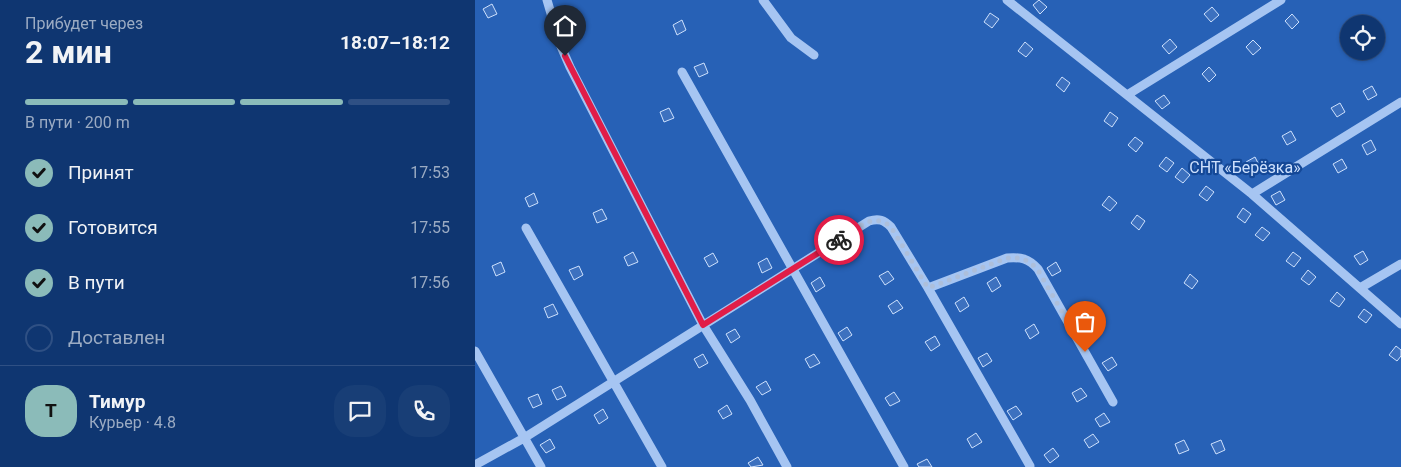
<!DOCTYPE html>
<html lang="ru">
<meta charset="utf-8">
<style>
body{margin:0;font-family:Roboto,sans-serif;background:#183e76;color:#f1f3f6;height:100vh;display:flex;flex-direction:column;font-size:19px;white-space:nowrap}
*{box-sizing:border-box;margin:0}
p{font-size:16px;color:#9babc3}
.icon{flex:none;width:28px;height:28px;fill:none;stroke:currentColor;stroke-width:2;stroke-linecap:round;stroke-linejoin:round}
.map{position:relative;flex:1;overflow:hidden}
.side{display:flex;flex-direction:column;background:#0f3671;width:475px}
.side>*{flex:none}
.fabs{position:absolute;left:865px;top:15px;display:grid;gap:10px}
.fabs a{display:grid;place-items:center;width:45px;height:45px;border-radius:50%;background:#0f3671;box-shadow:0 1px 4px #0004,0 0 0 1px #2f5084;font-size:25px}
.pin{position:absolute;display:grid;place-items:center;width:42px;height:42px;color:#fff;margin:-51px -21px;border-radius:50% 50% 50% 0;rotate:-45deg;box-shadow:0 0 5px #0007}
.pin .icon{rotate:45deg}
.courier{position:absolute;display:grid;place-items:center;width:50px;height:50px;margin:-25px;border:4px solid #e11d48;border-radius:50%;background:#fff;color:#222;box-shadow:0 1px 6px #0007}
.overview em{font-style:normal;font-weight:700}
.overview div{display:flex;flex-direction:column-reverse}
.overview{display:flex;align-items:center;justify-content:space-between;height:85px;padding:0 25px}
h1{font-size:32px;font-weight:700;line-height:38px}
.bar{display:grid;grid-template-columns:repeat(4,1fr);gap:8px 5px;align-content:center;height:60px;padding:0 25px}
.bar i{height:6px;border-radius:4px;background:#2f5084}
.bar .active{background:#8bbbb9}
.bar p{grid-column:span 4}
.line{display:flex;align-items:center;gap:12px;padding:0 25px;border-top:1px solid #2f5084}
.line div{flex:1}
.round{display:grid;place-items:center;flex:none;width:52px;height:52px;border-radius:20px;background:#183e76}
ol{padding:0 25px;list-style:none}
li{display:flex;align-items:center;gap:15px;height:55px}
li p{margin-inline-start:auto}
li .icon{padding:5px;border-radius:50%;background:#8bbbb9;color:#111;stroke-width:4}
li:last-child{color:#9babc3}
li i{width:28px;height:28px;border:2px solid #2f5084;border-radius:50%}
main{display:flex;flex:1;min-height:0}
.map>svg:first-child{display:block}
.green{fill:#2761b6;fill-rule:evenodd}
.building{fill:#3d71bf;stroke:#cee1fd}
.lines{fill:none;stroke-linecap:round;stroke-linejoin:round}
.minor{stroke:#a6c5f2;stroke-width:9}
.done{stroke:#adbfdb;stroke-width:5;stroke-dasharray:0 9}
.route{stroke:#e11d48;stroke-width:6}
.labels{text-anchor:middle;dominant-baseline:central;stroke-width:4.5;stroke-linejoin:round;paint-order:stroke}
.park-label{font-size:16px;fill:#cee1fd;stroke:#144897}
</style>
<main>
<section class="side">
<div class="overview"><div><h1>2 мин</h1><p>Прибудет через</p></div><em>18:07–18:12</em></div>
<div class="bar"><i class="active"></i><i class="active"></i><i class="active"></i><i></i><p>В пути · 200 m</p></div>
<ol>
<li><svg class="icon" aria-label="check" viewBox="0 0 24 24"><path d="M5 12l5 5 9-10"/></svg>Принят<p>17:53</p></li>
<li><svg class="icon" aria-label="check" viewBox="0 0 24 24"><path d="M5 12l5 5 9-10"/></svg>Готовится<p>17:55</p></li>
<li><svg class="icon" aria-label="check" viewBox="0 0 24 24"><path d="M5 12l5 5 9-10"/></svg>В пути<p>17:56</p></li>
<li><i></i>Доставлен</li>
</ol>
<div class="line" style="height:90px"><b class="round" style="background:#8bbbb9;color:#111">Т</b><div><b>Тимур</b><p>Курьер · 4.8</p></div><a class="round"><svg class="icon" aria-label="chat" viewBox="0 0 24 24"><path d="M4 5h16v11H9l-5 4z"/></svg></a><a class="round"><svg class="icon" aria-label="phone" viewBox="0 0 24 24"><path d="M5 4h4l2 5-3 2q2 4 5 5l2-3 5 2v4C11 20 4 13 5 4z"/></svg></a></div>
</section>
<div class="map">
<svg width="926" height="467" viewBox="0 0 926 467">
<rect width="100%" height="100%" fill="#144897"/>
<path class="green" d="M0,0H926V467H0ZM874,24H901V51H874Z"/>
<path class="building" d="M564,0L572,7L565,14L558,5Z
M17,4L22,14L13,18L8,9Z
M737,7L744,15L736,22L729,14Z
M515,13L524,19L517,28L509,22Z
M817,14L824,22L817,29L810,21Z
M207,20L211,30L202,35L198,25Z
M695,39L702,47L694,54L687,46Z
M778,40L786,48L778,55L771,47Z
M550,42L558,49L551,57L543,51Z
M229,63L233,73L224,77L219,67Z
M734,67L741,75L734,82L727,74Z
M587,77L595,83L589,92L581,85Z
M897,86L902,95L893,100L888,91Z
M689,95L695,103L687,109L680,101Z
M865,103L870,112L862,117L856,108Z
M194,108L199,118L189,122L185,112Z
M635,112L643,118L637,127L629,121Z
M816,131L821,140L812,145L807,136Z
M660,137L668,143L661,152L653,145Z
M896,140L901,150L892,155L887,145Z
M691,157L699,163L692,172L684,166Z
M780,157L785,167L777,172L771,162Z
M867,159L872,168L863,173L858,164Z
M707,168L715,175L708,183L700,177Z
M731,186L739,192L732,201L724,195Z
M805,191L810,200L801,205L796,196Z
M59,193L63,203L54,207L50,198Z
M634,196L642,203L635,211L627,205Z
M768,208L776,214L770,223L762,217Z
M127,209L132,219L122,223L118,213Z
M662,215L670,221L664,230L656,223Z
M787,227L795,233L788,241L780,235Z
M888,251L893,260L885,265L879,256Z
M158,252L163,262L153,266L149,257Z
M818,252L826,258L819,267L811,261Z
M238,253L243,262L234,267L229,258Z
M292,258L297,268L287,273L283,263Z
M26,262L30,272L21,276L17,266Z
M581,262L586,271L577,276L572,268Z
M104,266L108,275L99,280L94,270Z
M833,270L841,277L834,285L826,279Z
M413,271L419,279L410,285L404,276Z
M715,274L723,281L717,289L709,283Z
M345,277L350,286L341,292L336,283Z
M521,277L526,286L517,292L512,283Z
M862,292L870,299L864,307L855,301Z
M489,297L494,306L485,312L480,303Z
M422,300L428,308L418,314L413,306Z
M78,304L83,314L73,318L69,308Z
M889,309L897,315L891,323L883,317Z
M559,324L564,333L555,339L550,330Z
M372,327L377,335L368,341L363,333Z
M260,329L265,337L256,343L251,334Z
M460,336L465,345L456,351L450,342Z
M921,346L926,350V356L922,361L914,355Z
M512,353L517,361L508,367L503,358Z
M228,354L233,363L224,368L219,359Z
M339,354L345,363L335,368L330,359Z
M637,357L642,365L633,371L627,363Z
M291,381L296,390L287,395L281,387Z
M86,386L91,396L82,400L77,390Z
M606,388L612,396L602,402L597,393Z
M419,392L425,401L415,406L410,398Z
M63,394L67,404L58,408L53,398Z
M252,405L257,414L248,419L243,411Z
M541,406L547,414L538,420L532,411Z
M128,409L133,418L124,424L119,415Z
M629,413L635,422L625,427L620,419Z
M501,433L507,442L497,448L492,439Z
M618,434L624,442L614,448L609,440Z
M75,439L80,448L71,453L65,445Z
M709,440L714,450L704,454L700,444Z
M746,440L750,450L741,454L736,444Z
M578,448L584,456L575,463L569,455Z
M283,457L288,465L276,467L273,463Z
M452,459L457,467H444L442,464Z"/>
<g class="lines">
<path class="minor" d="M72,0L85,44L95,67L228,325L275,400L312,467
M288,0L316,38L339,55
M532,0L777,194L926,324
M207,72L429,467
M652,95L806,0
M777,194L926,102
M51,228L187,467
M453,288L555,466
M885,288L926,264
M0,351L66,467
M0,465L49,438L394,221C404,218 409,220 416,227L453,288L532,258C546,257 553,258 563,269L638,402"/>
</g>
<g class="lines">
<path class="done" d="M364,240C381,229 398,211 416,227L453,288L532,258C546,257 553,259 563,270L610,352"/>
<path class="route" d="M90,56L228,325L364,240"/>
</g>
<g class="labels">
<g class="park-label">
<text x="770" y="167">СНТ «Берёзка»</text>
</g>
</g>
</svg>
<div class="fabs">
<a><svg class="icon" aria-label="locate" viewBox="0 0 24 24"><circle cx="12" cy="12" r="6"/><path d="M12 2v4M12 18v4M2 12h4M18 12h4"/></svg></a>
</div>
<div class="pin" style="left:610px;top:352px;background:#ea580c"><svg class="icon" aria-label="bag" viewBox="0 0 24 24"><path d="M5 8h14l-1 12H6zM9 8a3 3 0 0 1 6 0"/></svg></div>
<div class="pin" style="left:90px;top:56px;background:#1f2937"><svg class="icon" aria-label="home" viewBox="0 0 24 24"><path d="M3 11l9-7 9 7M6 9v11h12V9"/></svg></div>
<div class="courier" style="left:364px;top:240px"><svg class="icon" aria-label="bike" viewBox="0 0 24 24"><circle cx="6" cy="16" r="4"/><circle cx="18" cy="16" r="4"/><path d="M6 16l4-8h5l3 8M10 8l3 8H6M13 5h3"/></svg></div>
</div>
</main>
